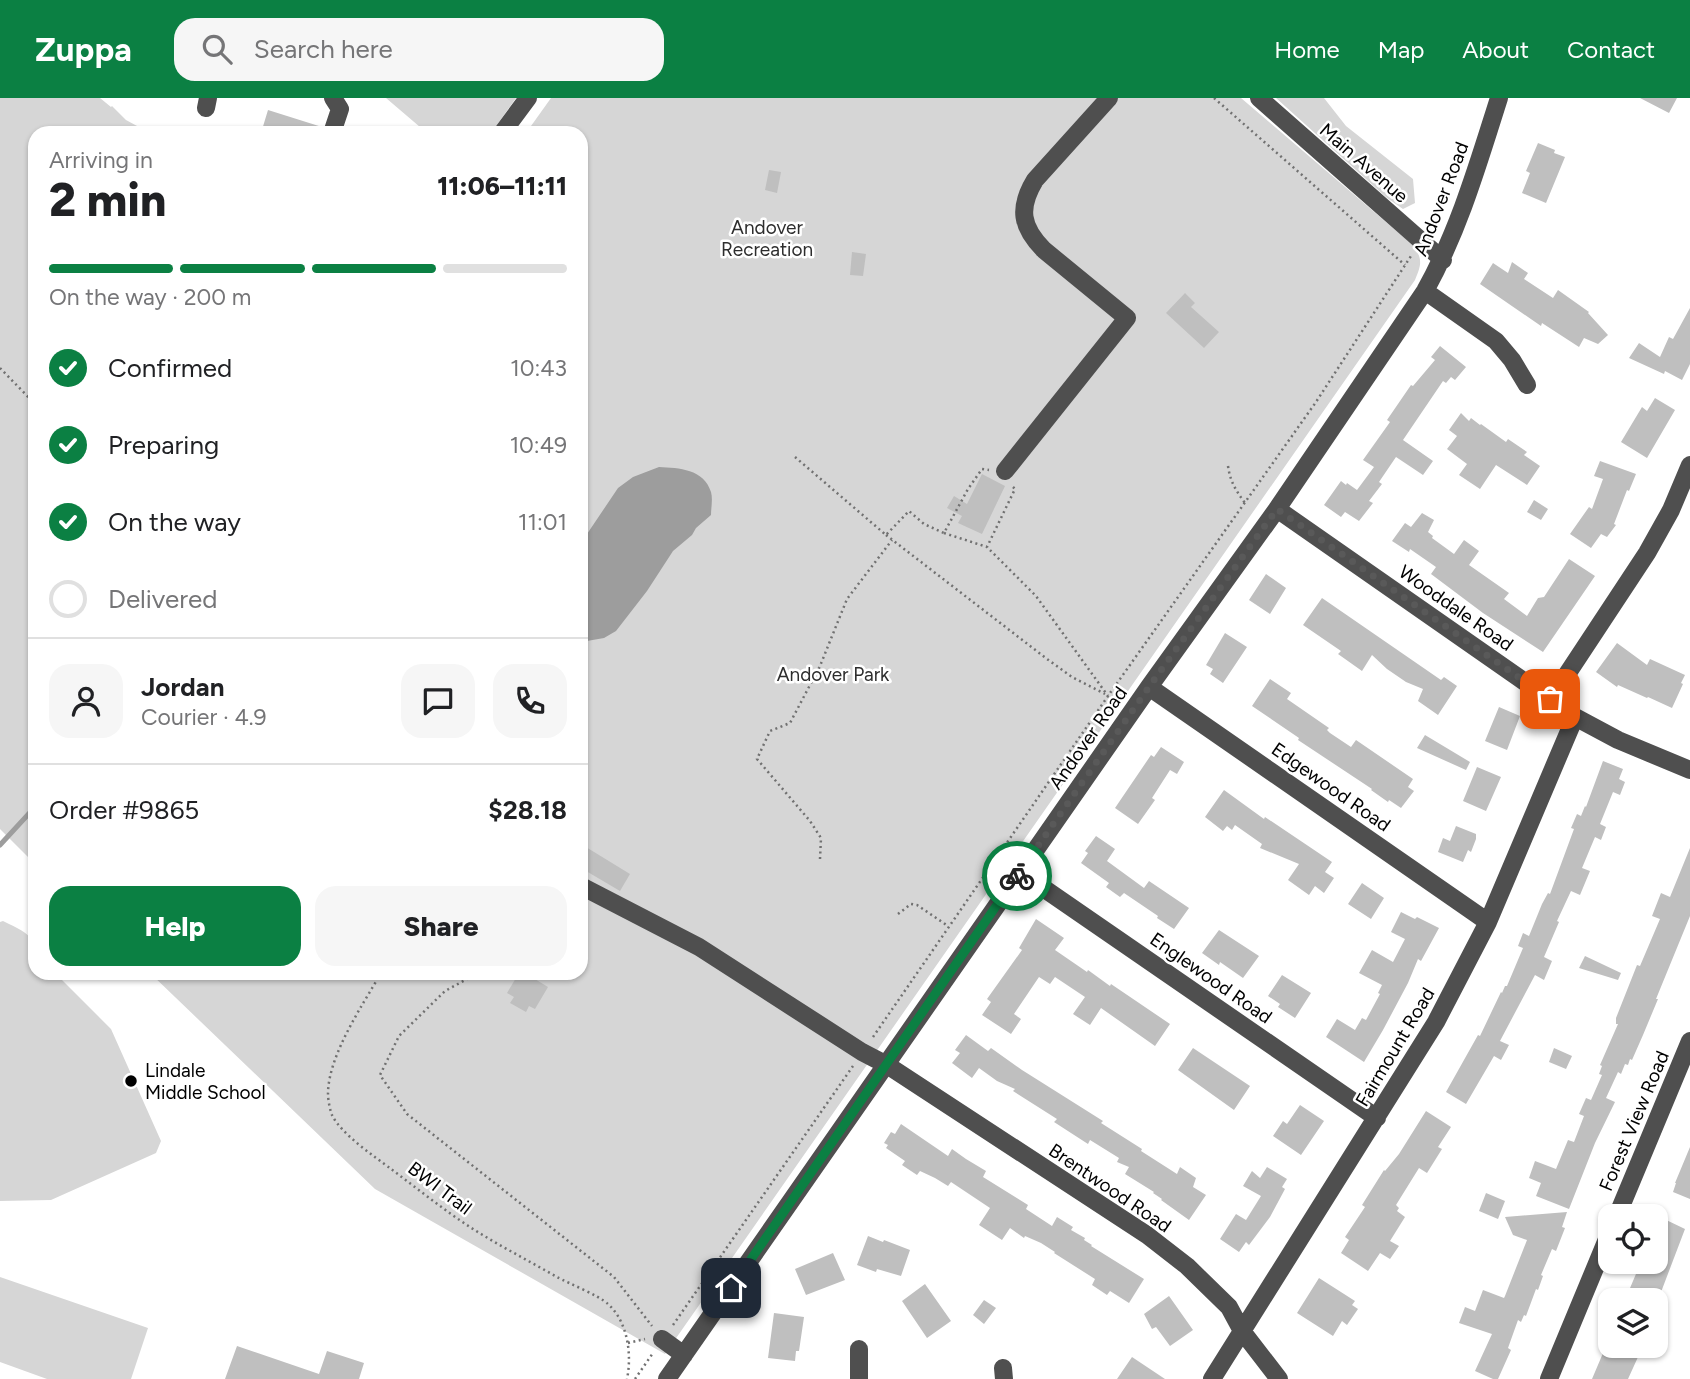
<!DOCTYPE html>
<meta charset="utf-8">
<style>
body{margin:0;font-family:Figtree,sans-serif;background:#f6f6f6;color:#202124;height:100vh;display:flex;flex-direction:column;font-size:26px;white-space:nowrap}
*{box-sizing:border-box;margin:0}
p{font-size:23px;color:#757577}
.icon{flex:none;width:38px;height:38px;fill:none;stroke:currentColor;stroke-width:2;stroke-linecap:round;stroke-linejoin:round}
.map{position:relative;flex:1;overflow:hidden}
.drawer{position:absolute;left:28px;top:28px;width:560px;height:854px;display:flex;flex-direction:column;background:#fff;border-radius:21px;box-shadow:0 2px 5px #0004}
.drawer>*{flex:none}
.tools{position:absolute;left:1598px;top:1106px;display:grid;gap:14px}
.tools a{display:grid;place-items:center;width:70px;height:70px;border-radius:14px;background:#fff;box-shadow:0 2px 5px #0004;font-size:35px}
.pin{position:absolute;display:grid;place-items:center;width:60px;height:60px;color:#fff;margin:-30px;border-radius:14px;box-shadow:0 4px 10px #0006}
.courier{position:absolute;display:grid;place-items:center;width:70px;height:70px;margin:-35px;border:5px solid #0b8043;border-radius:50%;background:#fff;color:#222;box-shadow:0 2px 9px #0007}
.overview em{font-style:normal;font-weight:800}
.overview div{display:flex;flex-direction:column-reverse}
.overview{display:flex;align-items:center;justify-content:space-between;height:119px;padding:0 21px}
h1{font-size:46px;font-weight:800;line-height:52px}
.bar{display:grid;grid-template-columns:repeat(4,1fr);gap:10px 7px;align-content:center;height:84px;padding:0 21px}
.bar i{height:9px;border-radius:5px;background:#e0e0e0}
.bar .on{background:#0b8043}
.bar p{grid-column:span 4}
.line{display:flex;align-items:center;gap:18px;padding:0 21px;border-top:2px solid #e0e0e0}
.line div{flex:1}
.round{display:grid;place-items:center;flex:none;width:74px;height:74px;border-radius:21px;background:#f6f6f6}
ol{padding:0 21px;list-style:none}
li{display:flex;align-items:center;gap:21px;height:77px}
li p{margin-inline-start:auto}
li .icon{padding:7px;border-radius:50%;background:#0b8043;color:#fff;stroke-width:4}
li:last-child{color:#757577}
li i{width:38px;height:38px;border:4px solid #e0e0e0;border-radius:50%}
.button{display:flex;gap:14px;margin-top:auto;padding:14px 21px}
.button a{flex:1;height:80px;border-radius:21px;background:#0b8043;color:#fff;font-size:28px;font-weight:800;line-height:80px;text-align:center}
.button a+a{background:#f6f6f6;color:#202124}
header{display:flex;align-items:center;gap:42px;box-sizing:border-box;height:98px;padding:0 35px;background:#0b8043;color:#fff}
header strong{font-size:33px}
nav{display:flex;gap:38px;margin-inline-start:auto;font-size:24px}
.search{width:490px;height:63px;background:#f6f6f6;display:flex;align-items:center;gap:18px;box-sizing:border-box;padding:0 24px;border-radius:21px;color:#757577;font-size:26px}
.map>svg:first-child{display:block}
.green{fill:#d6d6d6}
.water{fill:#9d9d9d}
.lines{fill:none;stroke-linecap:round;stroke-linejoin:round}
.stream{stroke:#9d9d9d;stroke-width:5}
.building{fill:#bfbfbf}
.path{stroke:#717171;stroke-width:2.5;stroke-dasharray:2 3.5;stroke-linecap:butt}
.minor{stroke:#4f4f4f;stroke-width:18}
.done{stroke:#595959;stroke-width:7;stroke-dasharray:0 12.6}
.route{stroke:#0b8043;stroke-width:9}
.poi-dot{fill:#000;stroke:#fff;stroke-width:2.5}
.labels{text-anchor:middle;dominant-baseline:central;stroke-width:5;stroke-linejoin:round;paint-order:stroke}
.street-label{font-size:19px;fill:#000;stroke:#fff}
.park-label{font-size:19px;fill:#2d2d2d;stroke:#fff}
.poi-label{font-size:19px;fill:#000;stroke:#fff;text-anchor:start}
</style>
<header>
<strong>Zuppa</strong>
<div class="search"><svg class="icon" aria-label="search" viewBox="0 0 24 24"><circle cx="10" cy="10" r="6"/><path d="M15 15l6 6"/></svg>Search here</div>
<nav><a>Home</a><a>Map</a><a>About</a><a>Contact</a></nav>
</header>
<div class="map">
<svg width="1690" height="1281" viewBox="0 0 1690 1281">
<rect width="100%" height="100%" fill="#fff"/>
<path class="green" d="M0,0H100L111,9L112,8L126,22L150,35H35V766L0,731Z
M386,0H516L491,35H427Z
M551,0H1241L1414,148C1423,162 1421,167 1415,182L665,1256L375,1091L150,875H581V35H526Z
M1276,0H1324L1346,28L1413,81L1415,105L1403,111L1387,100Z
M3,823C36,839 35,839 35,875H55L111,931L161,1043L156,1055L51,1102L0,1103V824Z
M0,1179L148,1230L131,1281H47L0,1264Z"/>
<path class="water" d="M659,369C679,370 704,371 711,394C713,401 711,410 711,417L696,430L692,437L673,453L647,493L616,533L604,540L587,543L581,537V446L583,442L618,390L633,379Z"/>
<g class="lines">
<path class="stream" d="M0,747L35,709"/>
</g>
<path class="building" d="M1640,0H1677L1669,15Z
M268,12L322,29L321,35H261Z
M1538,45L1555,52L1554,55L1565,59L1546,105L1522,95L1530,75L1526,73Z
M769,72L781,74L777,95L765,92Z
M852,154L866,156L863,178L850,177Z
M1512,164L1528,175L1524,181L1553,200L1558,192L1589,214L1588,215L1608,237L1598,246L1584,240L1579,249L1542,225L1541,228L1480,186L1493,165L1508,175Z
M1185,195L1195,205L1191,209L1219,234L1204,250L1166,215Z
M1690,210V266L1682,282L1665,273L1664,276L1629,260L1639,245L1660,259L1669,239L1673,241Z
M1440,248L1466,269L1455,282L1451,279L1446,285L1443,283L1403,342L1433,363L1423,377L1396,359L1379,384L1382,386L1369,403L1373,405L1359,423L1345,414L1341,419L1324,407L1341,383L1346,387L1347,385L1357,392L1374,369L1363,362L1390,324L1387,322L1411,287L1413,288L1435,262L1431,259Z
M1655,300L1675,312L1647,360L1621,344L1642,309L1647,313Z
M1461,315L1469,323L1471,320L1480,327L1481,326L1506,344L1508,341L1527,354L1524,357L1540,368L1527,387L1496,367L1480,391L1459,377L1467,366L1447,351L1457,338L1449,332Z
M1600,363L1636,376L1629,393L1627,392L1614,426L1616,427L1607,439L1601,436L1591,450L1570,436L1589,409L1592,411L1603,381L1594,378Z
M982,376L1005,388L982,436L958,425L962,418L947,410L954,398L967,406Z
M1534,402L1548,411L1541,422L1527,414Z
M1422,415L1434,422L1428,434L1433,438L1432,440L1454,456L1464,442L1479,453L1469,467L1509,495L1504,501L1527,518L1538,500L1544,499L1569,461L1595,478L1543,554L1483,515L1431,476L1436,469L1410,451L1409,454L1392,443L1405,425L1411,429Z
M1266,476L1286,490L1270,516L1249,502Z
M1322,500L1441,582L1444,579L1457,588L1438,617L1418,603L1423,591L1406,584L1387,571L1372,557L1362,573L1338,556L1341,553L1303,527Z
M1225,535L1247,549L1223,585L1210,576L1213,571L1206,567Z
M1617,545L1647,567L1650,561L1685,577L1681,585L1683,586L1672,610L1648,599L1647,600L1618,587L1617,589L1596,574Z
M1270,581L1291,595L1287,601L1329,630L1327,632L1330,635L1351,649L1356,642L1413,681L1408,689L1414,693L1401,710L1389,702L1388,704L1371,692L1372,691L1298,642L1299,640L1252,608Z
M1499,609L1520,618L1507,652L1485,643Z
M1425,637L1470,664L1466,672L1417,650Z
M1161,649L1184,664L1177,676L1170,672L1152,700L1155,702L1138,726L1115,710L1151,657L1154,659Z
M1603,663L1623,671L1619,681L1625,684L1620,697L1613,694L1600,726L1606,729L1601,742L1595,739L1582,770L1590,773L1580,797L1571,793L1557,823L1559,824L1544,859L1552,863L1544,882L1535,877L1500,943L1509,947L1501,962L1494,958L1466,1006L1446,994L1478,937L1480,938L1501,894L1502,895L1505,888H1507L1523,850L1518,848L1523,835L1529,838L1542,806L1548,795L1550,796L1574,731L1571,730L1577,716L1581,718L1585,708L1586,709Z
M1477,669L1501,679L1486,713L1463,703Z
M1224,692L1264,721L1265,719L1332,764L1325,774L1334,780L1324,795L1315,788L1309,797L1288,782L1299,766L1260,750L1262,746L1235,727L1232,732L1227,728L1223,733L1205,719Z
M1456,728L1476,736V741L1471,754L1468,752L1463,764L1438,754L1443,740L1450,743Z
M1096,738L1115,751L1107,763L1144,790L1149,783L1189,810L1174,831L1157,820L1158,818L1124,795L1120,799L1106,789L1109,785L1081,765L1088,755L1085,753Z
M581,746L630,776L620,793L581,770Z
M1690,750V818L1656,901H1658L1643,937L1632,962L1630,961L1628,967L1625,966L1621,976L1618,974L1606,1000L1615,1004L1595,1045L1569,1111L1536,1098L1541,1085L1529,1080L1535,1063L1556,1071L1568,1042L1574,1044L1584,1018L1579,1016L1586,1000L1591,1002L1602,977L1599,976L1602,968L1600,967L1618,926H1616V920L1637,867L1640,868L1660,821L1652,818L1661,795L1670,799Z
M1362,785L1384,800L1371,821L1348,806Z
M1401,814L1415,821L1417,819L1439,830L1421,863L1418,861L1408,885L1383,932L1364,964L1326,939L1337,921L1355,932L1362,920L1366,922L1380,896L1378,895L1382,887L1359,875L1372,852L1393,864L1405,841L1391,834Z
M1036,821L1064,840L1055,852L1087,874L1088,872L1110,888L1111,886L1170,926L1155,948L1101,910L1090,927L1073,916L1085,899L1055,879L1050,886L1039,879L1014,916L1021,921L1011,936L982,917L991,904L987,901L1022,852L1019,850Z
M1219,832L1259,858L1243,880L1220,864L1219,867L1202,855Z
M1585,858L1621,875L1618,882L1579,870Z
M519,875H525L548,889L535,911L529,908L526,914L510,905L514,899L507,895Z
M1282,877L1311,895L1295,920L1278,909L1280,906L1268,898Z
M966,937L988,953L991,950L1022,972L1103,1023L1101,1025L1142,1051L1141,1053L1177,1076L1180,1069L1196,1080L1193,1089L1206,1097L1189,1122L1161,1102L1162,1101L1153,1095L1154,1094L1125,1076L1129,1069L1117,1064L1119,1060L1090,1042L1088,1046L1054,1024L1057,1021L1013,993L1015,991L997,983L979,970L972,980L952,965L960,955L955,952Z
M1193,950L1250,988L1234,1012L1178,972Z
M1554,950L1572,958L1566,971L1549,964Z
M1300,1007L1324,1023L1301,1057L1273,1038L1283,1023L1287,1026Z
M1426,1013L1451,1029L1438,1049L1442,1051L1427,1075L1419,1070L1396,1107L1399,1110L1397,1113L1405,1119L1390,1143L1399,1148L1390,1161L1380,1155L1368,1173L1341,1155L1349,1142L1345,1139L1365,1109L1362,1107L1384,1072L1385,1073L1399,1056Z
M901,1026L948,1058L952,1051L966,1061L986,1073L983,1079L1028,1107L1026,1111L1052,1128L1057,1119L1073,1129L1071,1132L1085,1140L1084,1142L1092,1147L1091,1148L1144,1181L1129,1205L1110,1193L1107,1197L1092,1187L1095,1181L1054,1155L1055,1154L1041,1145L1025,1138L1024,1140L1010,1130L1002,1142L979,1127L990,1110L951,1084L948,1088L935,1080L920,1073L917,1077L902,1067L905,1063L886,1050L888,1047L884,1045L891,1034L895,1036Z
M1690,1049V1101L1673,1094L1676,1085H1675Z
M1267,1069L1287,1081L1282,1089L1285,1091L1270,1119L1249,1147L1246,1144L1239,1154L1220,1141L1236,1116L1246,1122L1261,1098L1243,1088L1252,1073L1260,1080Z
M1486,1095L1505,1103L1498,1121L1479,1113Z
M1567,1114L1562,1129L1565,1130L1556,1153L1552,1151L1541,1177L1543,1178L1538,1192L1536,1191L1526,1218L1524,1217L1521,1224L1518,1222L1508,1250L1511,1252L1498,1281H1493L1475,1273L1492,1236L1459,1225L1465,1209L1475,1213L1483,1192L1504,1200L1505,1198L1527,1142L1513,1137L1505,1119Z
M1656,1119L1659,1120L1660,1119L1685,1131L1658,1202H1625L1641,1164H1656Z
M868,1138L883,1144L884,1142L910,1152L901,1178L877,1171L876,1174L857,1167Z
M833,1155L845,1182L806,1197L795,1171Z
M1319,1180L1355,1203L1352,1207L1358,1211L1347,1227L1342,1223L1333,1238L1297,1215Z
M925,1186L951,1223L927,1240L902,1203Z
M1169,1198L1193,1232L1170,1248L1156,1229L1152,1231L1144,1216Z
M984,1202L996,1210L984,1226L973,1217Z
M774,1215L804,1219L799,1253H796L795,1263L768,1260Z
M237,1248L319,1276L327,1253L364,1265L359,1281H225Z
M1606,1248H1643L1628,1281H1592Z
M1132,1259L1165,1281H1117Z"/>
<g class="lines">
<path class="path" d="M1214,0L1405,167
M0,270L35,306
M795,359L886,437L909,413L924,426L944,435L968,391L982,371L989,372
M1228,368C1230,383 1236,393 1245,405
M1013,389L1015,391L987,449L1036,498L1108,598
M944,435L987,449
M886,437L1047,561L1072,579L1105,596
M820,761L821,740L810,723L757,661L770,633L790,625L820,568L847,501L892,442
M898,816L911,806L917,807L948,828
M381,875C362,908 328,958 328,996C328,1002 330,1012 332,1017C341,1036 374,1058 391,1071C418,1091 445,1113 473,1131C500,1148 529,1163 557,1179C570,1186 598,1197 608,1206C628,1224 632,1257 627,1281
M478,875L445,893L399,938L380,977L407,1016L614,1179L652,1228
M873,939L1108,598L1316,304L1411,158
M673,1227L853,968
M628,1245L645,1241
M635,1281L653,1255"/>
<path class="minor" d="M1259,0L1443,162
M206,10L208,0
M332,35L340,11L333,0
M502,35L528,0
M1425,193L1496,243L1512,262L1527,287
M1005,373L1127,220L1044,152C1021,129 1018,110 1035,82L1109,0
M1277,411L1575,619L1618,642L1690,672
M1149,589L1488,824
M1550,602L1647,455L1671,412L1690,367
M1020,774L1377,1020
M581,788L699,849L862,954L887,967L1147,1137L1187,1168L1229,1209L1242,1233L1279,1281
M1617,1118L1690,943
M662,1241L684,1257
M1003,1270L1004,1281
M667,1281L1149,589L1277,411L1425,193C1459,132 1478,66 1499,0
M859,1281V1251
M1212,1281L1436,924L1488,824L1575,619
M1549,1281L1610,1134"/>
</g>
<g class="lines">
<path class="done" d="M1017,778L1149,589L1277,411L1550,601"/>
<path class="route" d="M731,1190L1017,778"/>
</g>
<circle class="poi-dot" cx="131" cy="983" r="7"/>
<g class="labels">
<g class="street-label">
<text transform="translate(1364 65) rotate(41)">Main Avenue</text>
<text transform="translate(1441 101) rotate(-69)">Andover Road</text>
<text transform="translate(1456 510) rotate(35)">Wooddale Road</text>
<text transform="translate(1088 640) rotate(-55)">Andover Road</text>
<text transform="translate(1331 689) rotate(35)">Edgewood Road</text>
<text transform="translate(1211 880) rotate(35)">Englewood Road</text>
<text transform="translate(1395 949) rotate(-59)">Fairmount Road</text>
<text transform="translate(1634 1023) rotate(-67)">Forest View Road</text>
<text transform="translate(440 1090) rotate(37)">BWI Trail</text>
<text transform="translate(1110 1090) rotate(34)">Brentwood Road</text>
</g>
<g class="park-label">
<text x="767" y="129">Andover<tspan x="767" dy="22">Recreation</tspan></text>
<text x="833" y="576">Andover Park</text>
</g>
<g class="poi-label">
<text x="145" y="972">Lindale<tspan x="145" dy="22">Middle School</tspan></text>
</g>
</g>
</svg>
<div class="tools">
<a><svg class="icon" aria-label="locate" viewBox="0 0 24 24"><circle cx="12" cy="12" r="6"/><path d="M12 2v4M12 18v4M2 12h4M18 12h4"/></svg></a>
<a><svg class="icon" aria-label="layers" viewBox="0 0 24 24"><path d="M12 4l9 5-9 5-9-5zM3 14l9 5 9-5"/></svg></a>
</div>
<div class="pin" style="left:1550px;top:601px;background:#ea580c"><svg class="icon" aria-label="bag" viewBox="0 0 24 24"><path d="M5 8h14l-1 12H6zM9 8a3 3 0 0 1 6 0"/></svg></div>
<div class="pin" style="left:731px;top:1190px;background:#1f2937"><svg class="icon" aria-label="home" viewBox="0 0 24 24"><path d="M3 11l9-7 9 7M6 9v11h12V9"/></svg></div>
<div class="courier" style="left:1017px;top:778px"><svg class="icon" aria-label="bike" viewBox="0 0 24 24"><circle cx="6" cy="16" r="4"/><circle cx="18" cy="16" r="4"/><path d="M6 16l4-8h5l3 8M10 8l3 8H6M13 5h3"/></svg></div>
<section class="drawer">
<div class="overview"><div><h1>2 min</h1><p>Arriving in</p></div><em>11:06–11:11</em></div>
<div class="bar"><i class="on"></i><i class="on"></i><i class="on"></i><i></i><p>On the way · 200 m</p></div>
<ol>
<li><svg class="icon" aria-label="check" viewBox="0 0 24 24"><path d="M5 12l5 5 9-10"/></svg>Confirmed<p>10:43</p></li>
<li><svg class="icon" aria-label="check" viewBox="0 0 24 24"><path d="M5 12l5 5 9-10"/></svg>Preparing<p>10:49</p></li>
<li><svg class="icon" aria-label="check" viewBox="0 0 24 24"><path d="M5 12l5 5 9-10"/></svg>On the way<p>11:01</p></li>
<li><i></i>Delivered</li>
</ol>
<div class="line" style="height:126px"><a class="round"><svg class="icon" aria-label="person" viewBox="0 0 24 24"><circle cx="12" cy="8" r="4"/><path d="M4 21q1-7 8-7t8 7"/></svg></a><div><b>Jordan</b><p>Courier · 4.9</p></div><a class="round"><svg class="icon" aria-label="chat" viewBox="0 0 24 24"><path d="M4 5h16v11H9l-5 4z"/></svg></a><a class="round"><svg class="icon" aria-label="phone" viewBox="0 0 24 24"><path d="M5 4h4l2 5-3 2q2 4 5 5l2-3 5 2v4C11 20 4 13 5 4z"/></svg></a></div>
<div class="line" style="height:91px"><div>Order #9865</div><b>$28.18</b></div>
<div class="button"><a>Help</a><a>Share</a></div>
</section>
</div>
